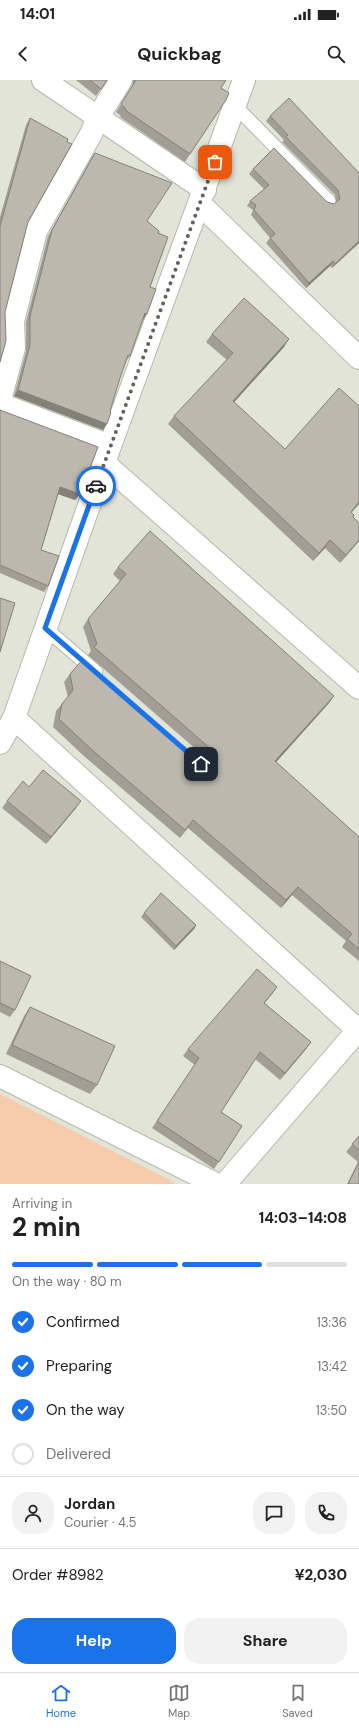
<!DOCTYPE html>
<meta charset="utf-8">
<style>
body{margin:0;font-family:"DM Sans",sans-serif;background:#f2f2f2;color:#222;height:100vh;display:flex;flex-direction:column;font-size:15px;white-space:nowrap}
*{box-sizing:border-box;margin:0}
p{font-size:13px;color:#767676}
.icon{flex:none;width:22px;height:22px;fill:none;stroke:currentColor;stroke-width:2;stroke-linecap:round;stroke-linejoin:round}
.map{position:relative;height:1104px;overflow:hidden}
.panel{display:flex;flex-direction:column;background:#fff;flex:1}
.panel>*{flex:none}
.pin{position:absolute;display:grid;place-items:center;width:34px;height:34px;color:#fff;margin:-17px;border-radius:8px;box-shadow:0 2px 6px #0006}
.courier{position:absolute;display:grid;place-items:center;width:40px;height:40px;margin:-20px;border:3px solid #1a73e8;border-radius:50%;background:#fff;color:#222;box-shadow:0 1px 5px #0007}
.head em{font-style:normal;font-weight:700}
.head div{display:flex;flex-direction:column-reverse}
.head{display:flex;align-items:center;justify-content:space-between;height:68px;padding:0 12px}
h1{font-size:26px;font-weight:700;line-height:30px}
.bar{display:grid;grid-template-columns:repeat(4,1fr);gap:6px 4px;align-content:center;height:48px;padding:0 12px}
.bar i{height:5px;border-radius:3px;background:#e0e0e0}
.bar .selected{background:#1a73e8}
.bar p{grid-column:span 4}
.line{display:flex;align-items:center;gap:10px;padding:0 12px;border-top:1px solid #e0e0e0}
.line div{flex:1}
.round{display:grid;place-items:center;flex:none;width:42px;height:42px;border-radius:16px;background:#f2f2f2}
ol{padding:0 12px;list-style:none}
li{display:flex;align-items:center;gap:12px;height:44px}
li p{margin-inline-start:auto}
li .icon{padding:4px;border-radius:50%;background:#1a73e8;color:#fff;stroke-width:4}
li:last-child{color:#767676}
li i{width:22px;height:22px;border:2px solid #e0e0e0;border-radius:50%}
.primary-button{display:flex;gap:8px;margin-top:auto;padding:8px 12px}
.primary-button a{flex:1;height:46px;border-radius:16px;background:#1a73e8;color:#fff;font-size:16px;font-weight:700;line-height:46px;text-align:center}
.primary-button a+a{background:#f2f2f2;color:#222}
.status{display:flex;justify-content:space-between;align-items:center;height:28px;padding:0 20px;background:#fff;direction:ltr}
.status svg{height:11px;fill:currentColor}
header{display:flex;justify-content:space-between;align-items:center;height:52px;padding:0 12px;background:#fff;font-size:18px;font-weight:700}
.tabs{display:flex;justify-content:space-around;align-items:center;height:56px;border-top:1px solid #e0e0e0;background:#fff;font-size:11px;color:#767676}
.tabs a{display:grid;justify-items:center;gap:2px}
.tabs .selected{color:#1a73e8}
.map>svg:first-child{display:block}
.park{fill:#f6ccac}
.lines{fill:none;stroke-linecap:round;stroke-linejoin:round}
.lane-casing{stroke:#b7b9ad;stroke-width:15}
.street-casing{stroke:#b7b9ad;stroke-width:24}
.secondary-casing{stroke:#b7b9ad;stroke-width:24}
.lane{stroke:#fff;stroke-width:13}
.street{stroke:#fff;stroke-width:22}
.secondary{stroke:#fff;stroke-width:22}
.wall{fill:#a39e95}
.shaded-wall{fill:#848179}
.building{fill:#bdb8ad;stroke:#848179}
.done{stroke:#61635b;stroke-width:4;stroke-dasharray:0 7.2}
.route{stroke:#1a73e8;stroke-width:5}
</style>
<div class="status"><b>14:01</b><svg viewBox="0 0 49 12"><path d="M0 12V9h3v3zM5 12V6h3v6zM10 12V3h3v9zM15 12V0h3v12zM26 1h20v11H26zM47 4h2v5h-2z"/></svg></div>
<header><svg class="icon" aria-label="back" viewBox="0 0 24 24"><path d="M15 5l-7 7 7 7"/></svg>Quickbag<svg class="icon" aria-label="search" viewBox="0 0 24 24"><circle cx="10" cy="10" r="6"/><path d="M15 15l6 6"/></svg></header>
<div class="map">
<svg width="359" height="1104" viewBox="0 0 359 1104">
<rect width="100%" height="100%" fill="#e2e4d8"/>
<path class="park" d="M0,1014L174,1102V1104H0Z"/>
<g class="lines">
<defs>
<path id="lane" d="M235,26L329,121
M45,548L96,592"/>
<path id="street" d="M43,0L205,110
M200,124L359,278
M0,320L14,268L13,241L36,151L91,54L98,37L121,0
M0,324L110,366
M104,383L359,608
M14,638L359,951
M0,996L216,1104
M225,1104L359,949"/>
<path id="secondary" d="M0,663L14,638L110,366L244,0"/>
</defs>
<use href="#lane" class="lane-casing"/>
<use href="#street" class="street-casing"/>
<use href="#secondary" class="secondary-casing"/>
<use href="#lane" class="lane"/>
<use href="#street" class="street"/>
<use href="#secondary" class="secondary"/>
</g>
<path class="wall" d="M76,0H107L96,16Z
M133,0H226L221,8L190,74L185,82L120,37L121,36L116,32L132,7Z
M270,36L359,93V163L332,188L330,186L306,208L266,163L270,158L251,135L253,130L247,126L250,121L264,109L249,94L253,89L327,122L334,124L336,122L335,115L282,62L284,60L266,41Z
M30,38L28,142L5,232L0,282V137L26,45Z
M95,73L147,141L158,153L150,207L143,240H142L130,276L126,281L120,298L103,350L14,316L26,271V242L48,156L91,79Z
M212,254L284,267L234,322L354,435L353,437L359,443V461L340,483L325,468L313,481L168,344L174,336L227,280L206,262Z
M0,330L80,414L75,420L58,414L41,470L48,506L44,512L0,493Z
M118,487L334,616L329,623L276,682L359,757V881L342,867L346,861L292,815L281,828L188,748L180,758L85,677L53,647L56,631L68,617L64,602L70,594L201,682L208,684L206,678L88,575L91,571L83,547L88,539L120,501L113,494Z
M29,707L76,728L46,764L2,728L7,721Z
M144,833L196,845L194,849L174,870L141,837Z
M0,881L15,930L10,937L0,932Z
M277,907L272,914L264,923L311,962L306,969L280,1000L255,979L221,1032L242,1046L214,1089L152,1048L195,985L183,976L188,969Z
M30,927L97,1005L90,1014L6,974L24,936Z
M359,1056V1104H347L358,1082L346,1072Z"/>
<path class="shaded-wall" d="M359,161V163L332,188L335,184Z
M333,181L330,186L306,208L309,203Z
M145,233L147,234L143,240L141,239Z
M289,259L284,267L228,329L233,321Z
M18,310L107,344L103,350L14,316Z
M60,407L80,414L75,420L55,413Z
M359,422V424L345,440L351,432Z
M330,460L325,468L313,481L319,473Z
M359,460V461L340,483L346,475Z
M334,616L329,623L270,689L275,681Z
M81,721L76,728L46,764L51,757Z
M298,807L292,815L281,828L286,820Z
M196,845L194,849L174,870L176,866Z
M277,907L272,914L259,930L264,923Z
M311,962L306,969L280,1000L285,993Z"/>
<path class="building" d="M90,0H107L101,9Z
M136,0H226L221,8L229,13L226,20L190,74L125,30L126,29L121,24Z
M289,18L359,93V161L335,184L333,181L309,203L270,158L275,154L254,130L256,125L250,121L269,105L253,89L274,68L327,122L334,124L340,119L338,110L286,57L288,55L270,36Z
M30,38L68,59L67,62L72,64L28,142L5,232L6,261L0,282V146Z
M95,73L172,103L147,141L159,151L158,153L168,157L150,207L156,209L147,234L145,233L130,276L128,275L120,298L110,331L111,332L107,344L18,310L30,265V236L52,150Z
M244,218L289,259L233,321L285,369L339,308L359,326V422L351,432L354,435L353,437L359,443V460L346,475L330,460L319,473L174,336L233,273L212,254Z
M0,330L98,367L80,414L60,407L41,470L59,476L48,506L0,485Z
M150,451L334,616L275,681L359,757V869L347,859L352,854L298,807L286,820L193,740L185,750L91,669L59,639L62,624L73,610L70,594L83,579L201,682L209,684L214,678L212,670L94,567L97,564L88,539L126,494L118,487Z
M0,518L15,523L0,572Z
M43,690L81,721L51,757L7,721L23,701L29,707Z
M161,813L196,845L176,866L144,833Z
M0,881L31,896L15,930L0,923Z
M257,889L277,907L264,923L311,962L285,993L260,972L221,1032L242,1046L219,1082L157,1041L199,978L188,969Z
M30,927L115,966L97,1005L12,965Z
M359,1056V1070L352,1064Z
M359,1082V1104H348Z"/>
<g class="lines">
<path class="done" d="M96,406L215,82"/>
<path class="route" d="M96,406L45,548L201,684"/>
</g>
</svg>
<div class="pin" style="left:215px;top:82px;background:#ea580c"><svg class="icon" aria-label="bag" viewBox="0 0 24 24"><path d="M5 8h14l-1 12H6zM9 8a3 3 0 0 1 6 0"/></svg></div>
<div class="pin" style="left:201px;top:684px;background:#1f2937"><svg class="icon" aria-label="home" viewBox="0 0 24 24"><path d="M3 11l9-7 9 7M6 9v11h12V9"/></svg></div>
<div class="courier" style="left:96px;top:406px"><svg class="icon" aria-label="car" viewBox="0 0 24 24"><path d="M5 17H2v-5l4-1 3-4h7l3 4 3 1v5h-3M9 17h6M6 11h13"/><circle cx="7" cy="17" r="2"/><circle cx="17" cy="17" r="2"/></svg></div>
</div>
<section class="panel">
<div class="head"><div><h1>2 min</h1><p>Arriving in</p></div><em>14:03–14:08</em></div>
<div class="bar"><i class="selected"></i><i class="selected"></i><i class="selected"></i><i></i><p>On the way · 80 m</p></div>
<ol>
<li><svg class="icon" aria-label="check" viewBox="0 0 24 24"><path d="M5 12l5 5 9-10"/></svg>Confirmed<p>13:36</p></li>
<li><svg class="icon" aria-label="check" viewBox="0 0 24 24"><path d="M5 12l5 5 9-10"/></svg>Preparing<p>13:42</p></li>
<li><svg class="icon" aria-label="check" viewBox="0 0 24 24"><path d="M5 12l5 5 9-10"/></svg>On the way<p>13:50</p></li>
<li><i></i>Delivered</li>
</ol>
<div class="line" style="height:72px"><a class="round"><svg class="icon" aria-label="person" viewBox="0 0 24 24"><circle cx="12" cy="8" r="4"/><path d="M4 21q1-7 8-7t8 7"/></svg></a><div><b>Jordan</b><p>Courier · 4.5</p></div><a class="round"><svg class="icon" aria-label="chat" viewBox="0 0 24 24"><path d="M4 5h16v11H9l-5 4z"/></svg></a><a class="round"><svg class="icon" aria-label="phone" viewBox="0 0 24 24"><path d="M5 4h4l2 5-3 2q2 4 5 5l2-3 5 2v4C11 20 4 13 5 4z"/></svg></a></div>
<div class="line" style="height:52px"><div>Order #8982</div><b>¥2,030</b></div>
<div class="primary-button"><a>Help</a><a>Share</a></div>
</section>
<nav class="tabs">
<a class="selected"><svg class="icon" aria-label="home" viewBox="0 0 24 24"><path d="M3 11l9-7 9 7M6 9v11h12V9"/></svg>Home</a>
<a><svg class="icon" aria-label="map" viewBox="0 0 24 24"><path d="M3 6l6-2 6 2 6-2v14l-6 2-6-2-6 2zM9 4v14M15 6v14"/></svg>Map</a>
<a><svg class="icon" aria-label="saved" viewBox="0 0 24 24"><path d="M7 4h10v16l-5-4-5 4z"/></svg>Saved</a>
</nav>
